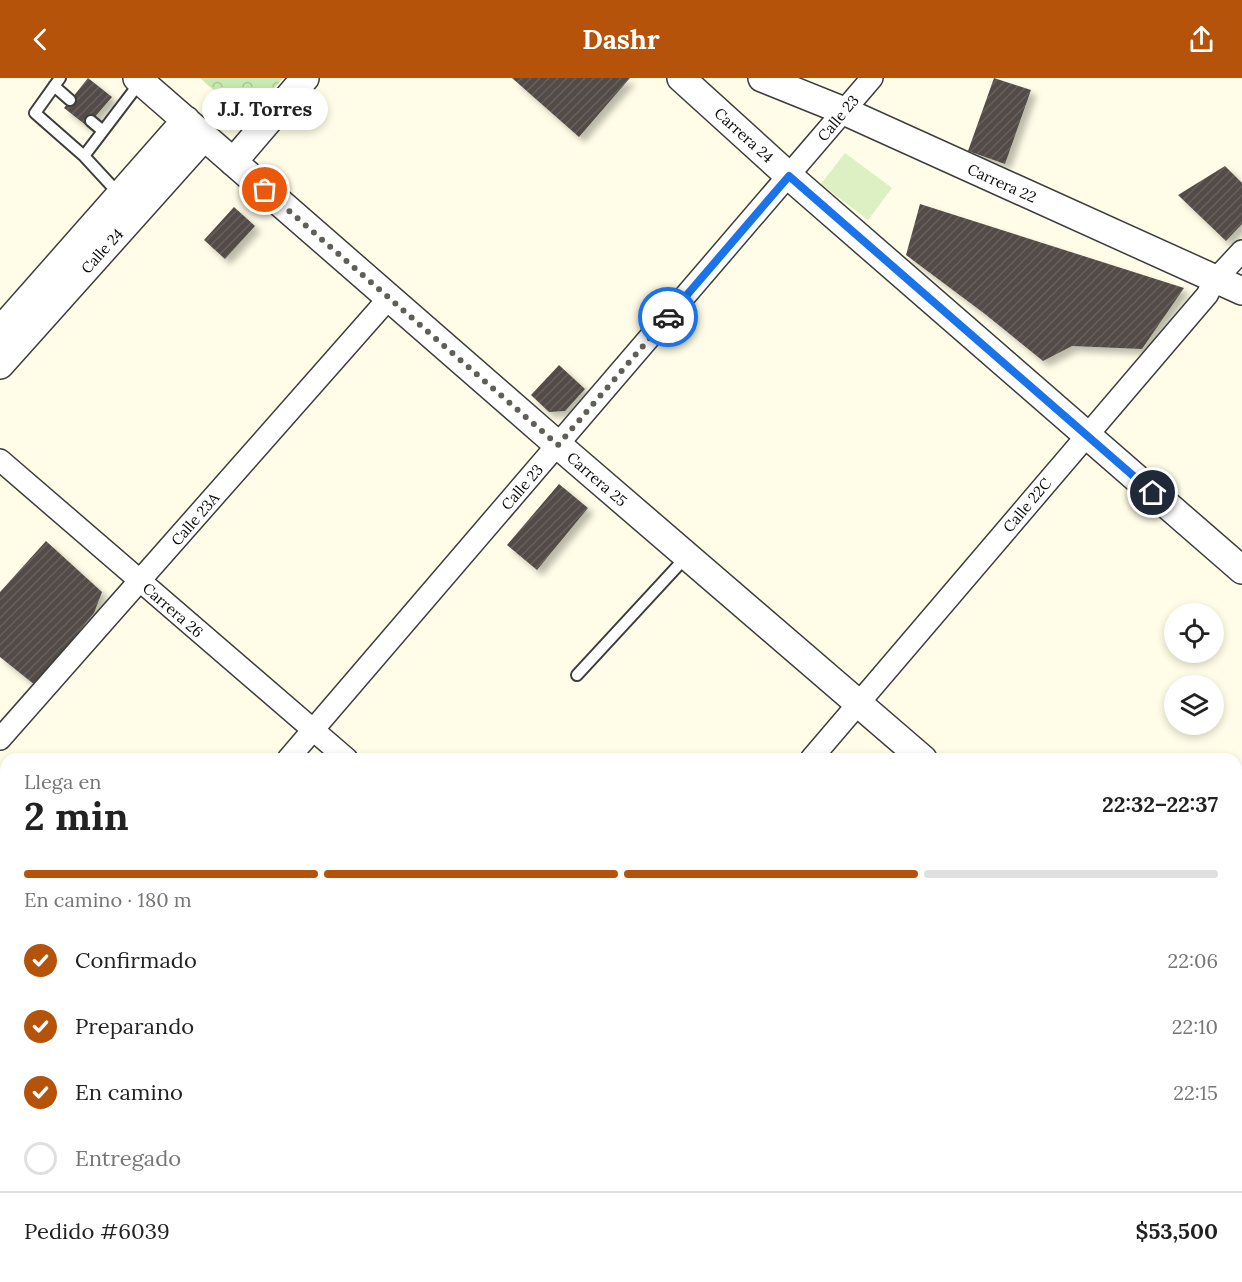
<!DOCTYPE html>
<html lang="es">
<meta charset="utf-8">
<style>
body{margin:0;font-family:Lora,serif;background:#f2f2f2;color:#222;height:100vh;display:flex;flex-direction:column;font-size:22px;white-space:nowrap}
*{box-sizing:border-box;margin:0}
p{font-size:20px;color:#767676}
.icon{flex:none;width:33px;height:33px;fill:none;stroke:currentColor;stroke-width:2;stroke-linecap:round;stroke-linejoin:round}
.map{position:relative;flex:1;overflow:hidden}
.side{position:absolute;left:0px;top:675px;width:1242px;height:530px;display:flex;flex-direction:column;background:#fff;border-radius:18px 18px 0 0;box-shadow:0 3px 9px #0003}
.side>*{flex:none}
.controls{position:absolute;left:1164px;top:525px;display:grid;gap:12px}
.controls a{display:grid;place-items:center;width:60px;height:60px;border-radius:50%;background:#fff;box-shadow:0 3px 9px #0003;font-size:30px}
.pin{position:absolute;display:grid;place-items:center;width:51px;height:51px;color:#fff;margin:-26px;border:3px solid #fff;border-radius:50%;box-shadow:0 2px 6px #0007}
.courier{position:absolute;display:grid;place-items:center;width:60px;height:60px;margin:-30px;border:4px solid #1a73e8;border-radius:50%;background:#fff;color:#222;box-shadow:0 2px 8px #0007}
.bubble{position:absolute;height:42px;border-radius:21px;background:#fff;box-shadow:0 3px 9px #0003;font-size:20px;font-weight:700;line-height:42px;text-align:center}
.summary em{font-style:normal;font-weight:700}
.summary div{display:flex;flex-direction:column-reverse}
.summary{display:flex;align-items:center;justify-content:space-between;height:102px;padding:0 24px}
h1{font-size:39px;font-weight:700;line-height:45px}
.bar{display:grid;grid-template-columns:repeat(4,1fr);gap:9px 6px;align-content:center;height:72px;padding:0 24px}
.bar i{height:8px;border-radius:4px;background:#e0e0e0}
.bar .selected{background:#b45309}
.bar p{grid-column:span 4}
.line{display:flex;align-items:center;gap:15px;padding:0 24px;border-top:2px solid #e0e0e0}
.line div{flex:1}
ol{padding:0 24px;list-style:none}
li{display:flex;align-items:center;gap:18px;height:66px}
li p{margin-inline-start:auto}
li .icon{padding:6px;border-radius:50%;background:#b45309;color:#fff;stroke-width:4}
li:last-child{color:#767676}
li i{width:33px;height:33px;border:3px solid #e0e0e0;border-radius:50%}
header{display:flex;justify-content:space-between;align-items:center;height:78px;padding:0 24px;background:#b45309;color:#fff;font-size:27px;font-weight:700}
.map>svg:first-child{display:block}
.park{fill:url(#park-crowns)}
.pitch{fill:#dcf0c3}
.building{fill:url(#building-hatch);filter:url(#shadow)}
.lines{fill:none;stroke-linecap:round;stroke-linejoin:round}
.service-casing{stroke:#3d3d3d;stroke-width:14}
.minor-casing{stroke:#3d3d3d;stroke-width:24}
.tertiary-casing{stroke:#3d3d3d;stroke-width:30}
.service{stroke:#fff;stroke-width:10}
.minor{stroke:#fff;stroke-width:21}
.tertiary{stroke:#fff;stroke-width:27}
.done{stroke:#605f57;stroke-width:6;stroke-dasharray:0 10.8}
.route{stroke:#1a73e8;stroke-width:8}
.labels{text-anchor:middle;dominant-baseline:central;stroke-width:6;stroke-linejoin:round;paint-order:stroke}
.street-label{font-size:15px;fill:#0a0a0a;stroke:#fff}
</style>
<header><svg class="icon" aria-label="back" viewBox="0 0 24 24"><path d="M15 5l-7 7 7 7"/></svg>Dashr<svg class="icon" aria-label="share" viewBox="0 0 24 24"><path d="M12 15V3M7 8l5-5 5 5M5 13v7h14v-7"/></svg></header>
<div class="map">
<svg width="1242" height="1204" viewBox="0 0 1242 1204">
<defs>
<pattern id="park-crowns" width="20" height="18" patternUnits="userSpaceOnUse" patternTransform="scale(1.5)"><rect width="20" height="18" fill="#c9e9b1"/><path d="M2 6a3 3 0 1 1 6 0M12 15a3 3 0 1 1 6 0" fill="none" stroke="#abc697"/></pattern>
<pattern id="building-hatch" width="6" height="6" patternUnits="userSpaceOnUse" patternTransform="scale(1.5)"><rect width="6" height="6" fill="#534c46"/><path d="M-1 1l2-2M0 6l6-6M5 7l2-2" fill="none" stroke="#67615c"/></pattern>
<filter id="shadow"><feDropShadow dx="5.5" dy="5.5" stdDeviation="3" flood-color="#0004"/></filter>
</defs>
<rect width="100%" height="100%" fill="#fffde7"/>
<path class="park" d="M200,0H283L247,42Z"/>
<path class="pitch" d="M845,75L892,110L868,142L821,106Z"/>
<path class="building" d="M88,0L112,19L87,48L64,30Z
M512,0H630L579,59Z
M994,0L1031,12L1005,86L968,73Z
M1225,88L1242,105V146L1226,163L1178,117Z
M920,126L1184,210L1142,271L1072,268L1043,283L985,236L906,177Z
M234,129L255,148L225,181L204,162Z
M559,287L585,311L565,333L549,334L531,317Z
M559,406L588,430L537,492L507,467Z
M46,463L102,514L94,535L35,607L0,579V514Z
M1236,899L1242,904V939L1236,933Z
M1236,1000L1242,1005V1174L1236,1181Z
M6,1044V1121L0,1118V1050Z
M243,1198H306L309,1204H239Z
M982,1198H1222L1217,1204H988Z"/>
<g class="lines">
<defs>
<path id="service" d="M60,0L35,35L84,78L141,3
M54,8L70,22
M91,43L103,53
M84,78L120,117
M577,597L687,478"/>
<path id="minor" d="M0,382L347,681
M0,661L389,220
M288,681L872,0
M811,681L1207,217L1215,202L1242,173
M0,1016L6,1009
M947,1198L953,1204"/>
<path id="tertiary" d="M137,0L558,367L923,681
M681,0L789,98L1242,492
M762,0L844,33L1242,213
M233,84L305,0
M0,253L186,42
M0,287L204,59
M1236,801L1242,794
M0,896L6,901
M1236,949L1242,955
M0,1162L6,1164
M115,1198L132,1204
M348,1198L355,1204
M887,1204L892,1198"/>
</defs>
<use href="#service" class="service-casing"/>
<use href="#minor" class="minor-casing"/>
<use href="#tertiary" class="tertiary-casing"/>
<use href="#service" class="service"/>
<use href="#minor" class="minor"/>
<use href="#tertiary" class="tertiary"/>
</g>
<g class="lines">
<path class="done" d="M265,112L558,367L668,239"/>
<path class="route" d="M668,239L789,98L1153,415"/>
</g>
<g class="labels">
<g class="street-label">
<text transform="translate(838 40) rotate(-50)">Calle 23</text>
<text transform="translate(744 57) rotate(42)">Carrera 24</text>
<text transform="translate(1002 105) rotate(24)">Carrera 22</text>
<text transform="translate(102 173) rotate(-48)">Calle 24</text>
<text transform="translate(597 401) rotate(41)">Carrera 25</text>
<text transform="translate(522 409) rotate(-49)">Calle 23</text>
<text transform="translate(1027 427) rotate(-50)">Calle 22C</text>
<text transform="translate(195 441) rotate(-49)">Calle 23A</text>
<text transform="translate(173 532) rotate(41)">Carrera 26</text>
</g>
</g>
</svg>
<div class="controls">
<a><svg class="icon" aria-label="locate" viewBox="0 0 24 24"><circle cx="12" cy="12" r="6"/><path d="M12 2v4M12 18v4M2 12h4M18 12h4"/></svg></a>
<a><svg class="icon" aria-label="layers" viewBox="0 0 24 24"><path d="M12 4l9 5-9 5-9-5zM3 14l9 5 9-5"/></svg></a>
</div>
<div class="pin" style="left:265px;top:112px;background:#ea580c"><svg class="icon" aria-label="bag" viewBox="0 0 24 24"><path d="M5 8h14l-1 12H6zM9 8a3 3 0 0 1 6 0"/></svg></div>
<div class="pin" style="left:1153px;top:415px;background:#1f2937"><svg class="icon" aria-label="home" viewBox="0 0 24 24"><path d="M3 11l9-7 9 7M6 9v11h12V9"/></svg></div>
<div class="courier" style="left:668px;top:239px"><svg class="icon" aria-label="car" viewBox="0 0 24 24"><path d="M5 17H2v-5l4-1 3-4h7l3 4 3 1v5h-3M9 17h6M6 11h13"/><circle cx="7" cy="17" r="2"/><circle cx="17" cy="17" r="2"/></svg></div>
<div class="bubble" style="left:202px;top:10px;width:126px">J.J. Torres</div>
<section class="side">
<div class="summary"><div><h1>2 min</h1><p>Llega en</p></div><em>22:32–22:37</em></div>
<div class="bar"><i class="selected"></i><i class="selected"></i><i class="selected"></i><i></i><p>En camino · 180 m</p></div>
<ol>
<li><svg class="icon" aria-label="check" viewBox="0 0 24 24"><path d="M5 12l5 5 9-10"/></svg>Confirmado<p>22:06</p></li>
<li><svg class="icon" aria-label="check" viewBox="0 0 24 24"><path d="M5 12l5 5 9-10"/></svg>Preparando<p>22:10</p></li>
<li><svg class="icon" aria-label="check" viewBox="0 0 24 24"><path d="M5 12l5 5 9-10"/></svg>En camino<p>22:15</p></li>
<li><i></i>Entregado</li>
</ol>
<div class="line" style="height:78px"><div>Pedido #6039</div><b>$53,500</b></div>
</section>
</div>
